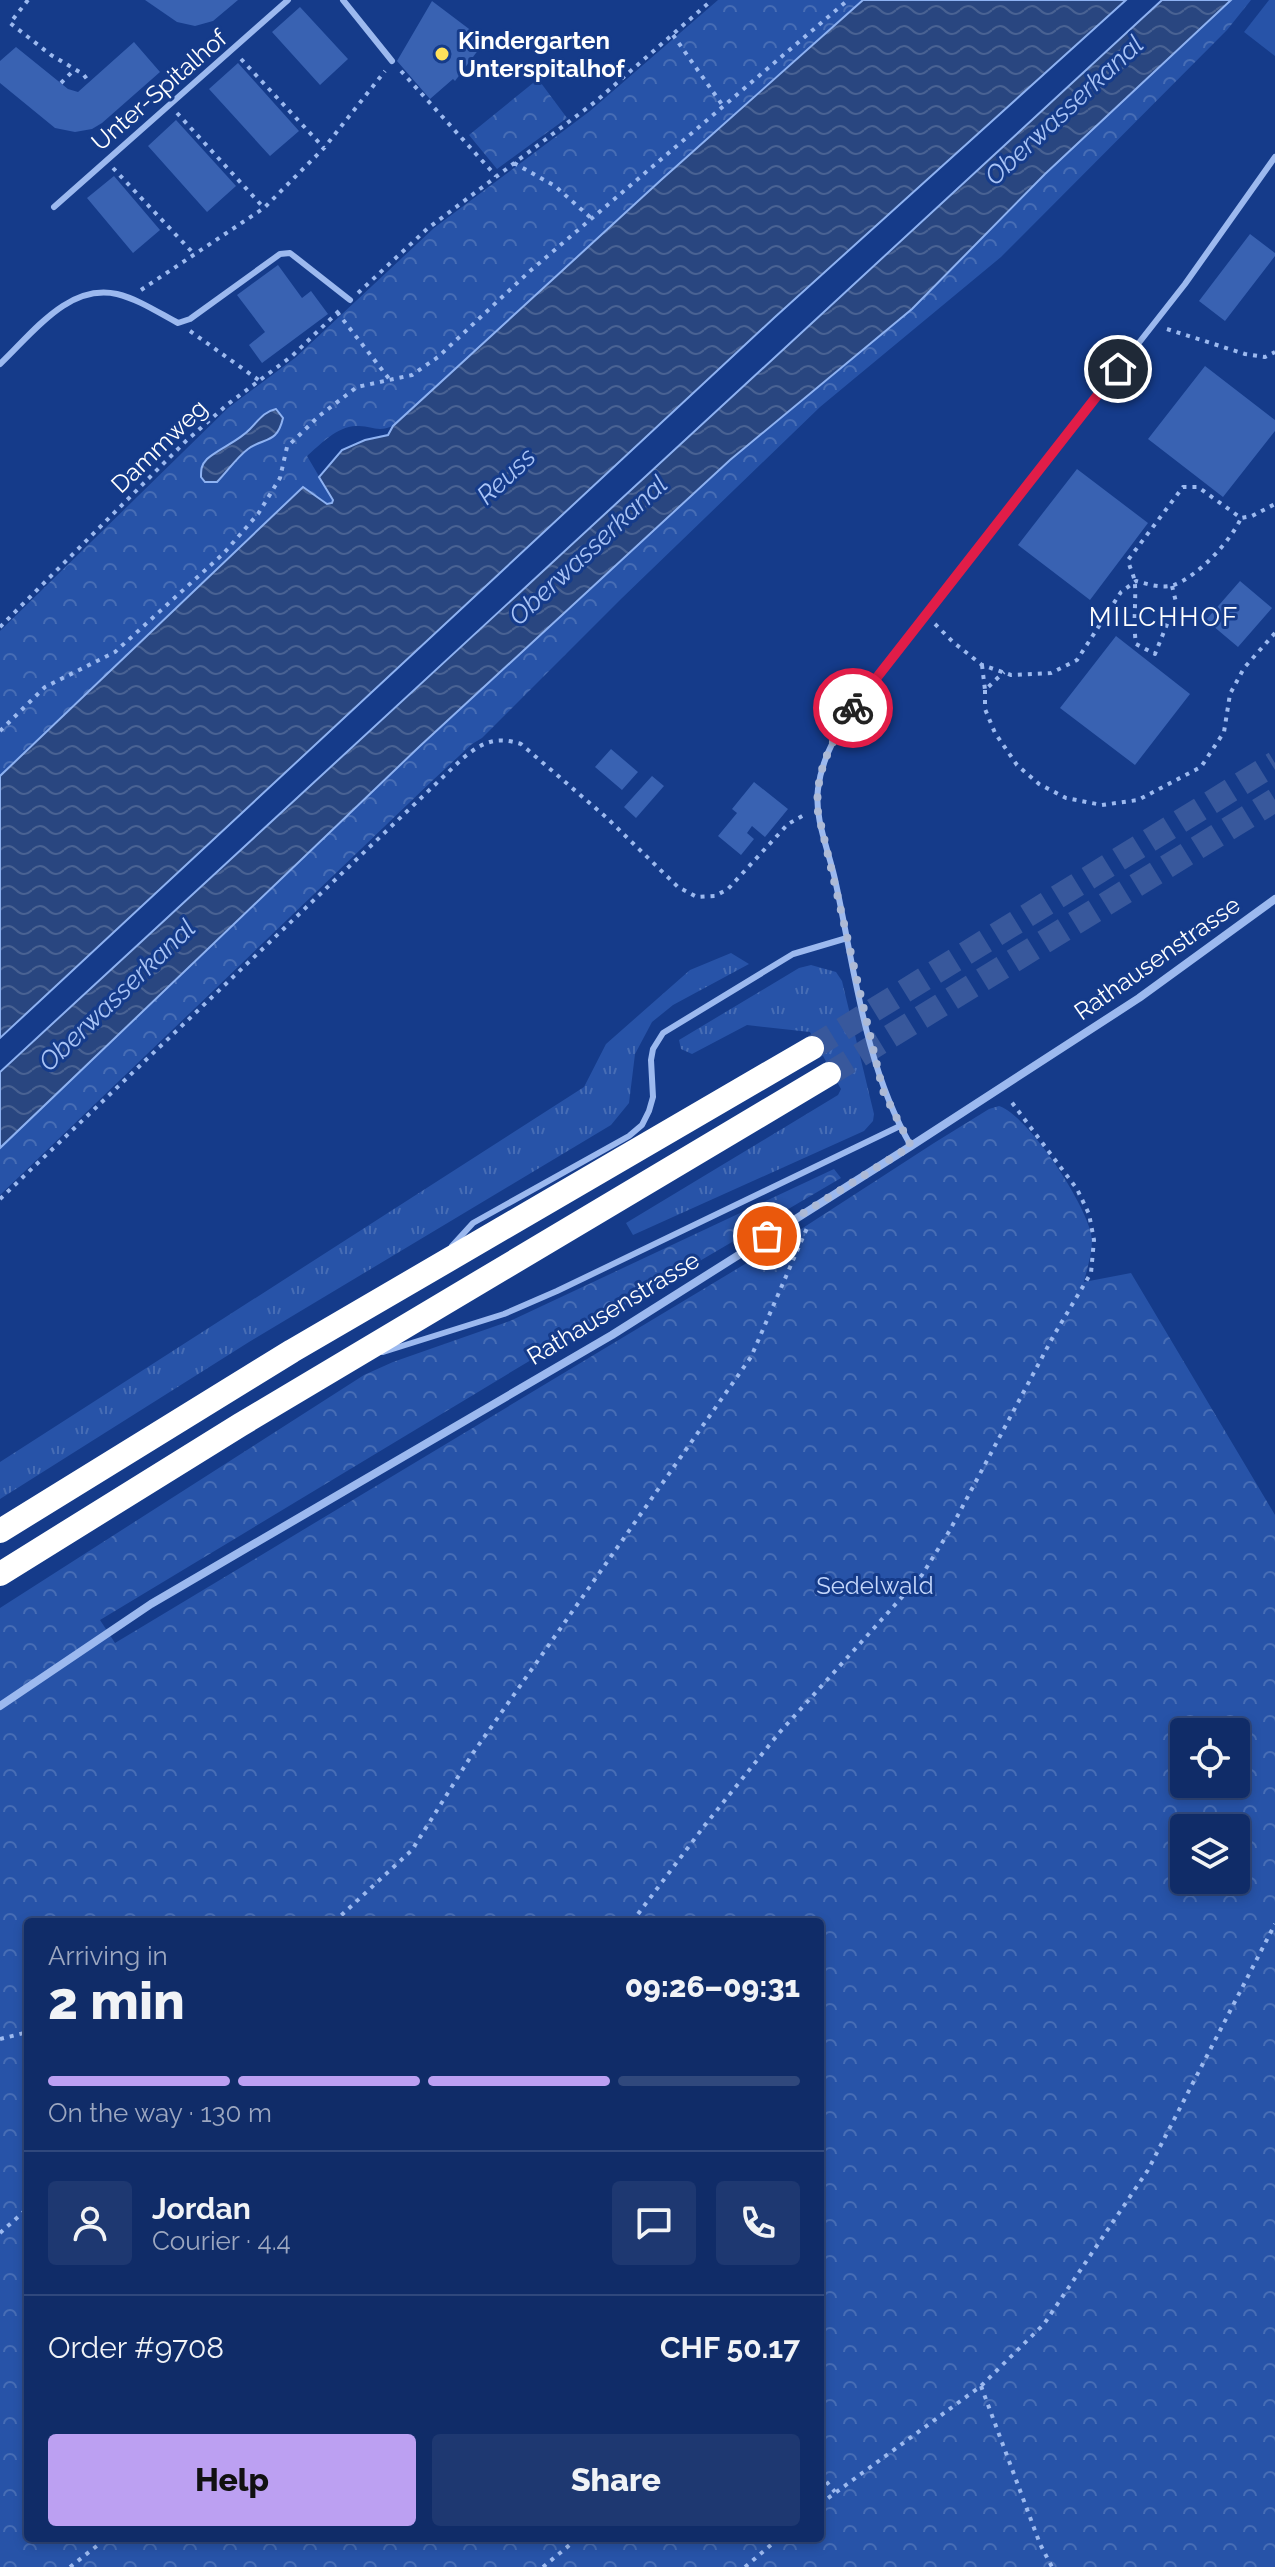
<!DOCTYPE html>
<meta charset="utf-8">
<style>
body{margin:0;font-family:Raleway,sans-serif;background:#1e3871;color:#f1f3f6;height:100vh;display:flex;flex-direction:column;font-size:30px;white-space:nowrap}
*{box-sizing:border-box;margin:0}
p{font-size:26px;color:#9ca7c0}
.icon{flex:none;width:44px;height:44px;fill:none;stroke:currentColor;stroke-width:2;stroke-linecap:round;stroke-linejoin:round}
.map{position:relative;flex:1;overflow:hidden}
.drawer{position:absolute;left:24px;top:1918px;width:800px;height:624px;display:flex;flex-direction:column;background:#102c68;border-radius:8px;box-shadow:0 4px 12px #0003,0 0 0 2px #30487c}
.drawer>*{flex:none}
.tools{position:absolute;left:1170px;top:1718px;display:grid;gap:16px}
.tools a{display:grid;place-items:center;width:80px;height:80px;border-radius:8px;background:#102c68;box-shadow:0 4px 12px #0003,0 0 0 2px #30487c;font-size:40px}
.pin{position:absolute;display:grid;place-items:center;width:68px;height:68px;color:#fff;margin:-34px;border:4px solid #fff;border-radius:50%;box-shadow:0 2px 8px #0007}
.courier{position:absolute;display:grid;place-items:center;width:80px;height:80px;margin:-40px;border:6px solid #e11d48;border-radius:50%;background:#fff;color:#222;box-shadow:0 2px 10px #0007}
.summary em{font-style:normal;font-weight:800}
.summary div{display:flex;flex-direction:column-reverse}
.summary{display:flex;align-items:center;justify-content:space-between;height:136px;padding:0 24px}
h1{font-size:52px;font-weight:800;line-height:60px}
.bar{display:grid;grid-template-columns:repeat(4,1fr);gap:12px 8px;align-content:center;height:96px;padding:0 24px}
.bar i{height:10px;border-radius:6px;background:#30487c}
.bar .active{background:#bca0f2}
.bar p{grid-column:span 4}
.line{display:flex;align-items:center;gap:20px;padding:0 24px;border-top:2px solid #30487c}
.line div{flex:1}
.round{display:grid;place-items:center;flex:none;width:84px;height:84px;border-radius:8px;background:#1e3871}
.action{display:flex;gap:16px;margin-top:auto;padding:16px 24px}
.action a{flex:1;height:92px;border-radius:8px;background:#bca0f2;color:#111;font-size:32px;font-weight:800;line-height:92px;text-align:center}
.action a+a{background:#1e3871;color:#f1f3f6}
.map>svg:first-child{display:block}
.grass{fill:url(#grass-tufts)}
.forest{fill:url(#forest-crowns);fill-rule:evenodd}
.garden{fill:#2753a8}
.water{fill:url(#water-waves);stroke:#8eb2f2;stroke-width:2}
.building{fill:#3962b2}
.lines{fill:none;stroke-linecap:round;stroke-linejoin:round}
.motorway-tunnel{stroke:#38589c;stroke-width:24;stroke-dasharray:24 12;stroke-linecap:butt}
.path{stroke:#9cb9ef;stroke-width:4;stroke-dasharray:4 6;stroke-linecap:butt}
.service{stroke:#9cb9ef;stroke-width:6}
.minor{stroke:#9cb9ef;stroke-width:8}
.motorway{stroke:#fff;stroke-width:24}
.done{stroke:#adbad6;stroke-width:8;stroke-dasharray:0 14.4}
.route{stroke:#e11d48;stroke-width:10}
.poi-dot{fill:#ffe15b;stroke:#153b8a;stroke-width:3}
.labels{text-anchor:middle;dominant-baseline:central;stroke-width:6;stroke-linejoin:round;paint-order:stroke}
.poi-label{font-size:24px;font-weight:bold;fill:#fff;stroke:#153b8a;text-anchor:start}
.street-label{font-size:24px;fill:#fff;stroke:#153b8a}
.park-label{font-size:24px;fill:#c3d6fb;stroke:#153b8a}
.water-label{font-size:26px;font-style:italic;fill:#a8c3f6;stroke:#153b8a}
.neighbourhood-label{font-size:26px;letter-spacing:2px;fill:#fff;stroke:#153b8a}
</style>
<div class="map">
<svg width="1275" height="2567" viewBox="0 0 1275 2567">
<defs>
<pattern id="grass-tufts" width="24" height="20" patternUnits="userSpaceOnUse" patternTransform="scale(2)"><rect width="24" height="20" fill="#2753a8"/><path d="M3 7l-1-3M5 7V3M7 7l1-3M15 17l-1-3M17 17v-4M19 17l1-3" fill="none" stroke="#476db5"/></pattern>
<pattern id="forest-crowns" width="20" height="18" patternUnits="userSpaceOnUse" patternTransform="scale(2)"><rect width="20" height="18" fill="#2753a8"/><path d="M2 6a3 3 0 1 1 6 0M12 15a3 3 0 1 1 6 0" fill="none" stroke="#476db5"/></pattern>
<pattern id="water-waves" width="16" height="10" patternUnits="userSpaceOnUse" patternTransform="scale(2)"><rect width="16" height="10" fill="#294680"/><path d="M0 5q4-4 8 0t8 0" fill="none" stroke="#496293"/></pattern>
</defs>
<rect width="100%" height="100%" fill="#153b8a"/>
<path class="grass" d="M731,953L749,964L673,1005L652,1022L635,1054L629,1103L611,1125L249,1342L0,1499V1462L584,1087L606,1044L690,970Z
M811,965L836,972L842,981L874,1114L873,1121L864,1131L633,1235L626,1223L838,1095L841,1089L810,1032L747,1025L692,1054L681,1049L679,1040L799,968Z"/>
<path class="forest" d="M718,0H863L661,180L393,426C376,433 372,425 356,426C336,427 321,444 307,456L333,500L332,503L327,504L303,488L0,776V631L228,408L295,358L434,228L590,111Z
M1231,0H1251L1227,30L1001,257L820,407L621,599L482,738L472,744L432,781L0,1195V1148L420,746L730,460L912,309L1045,174Z
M538,79L567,118L497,169L469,135Z
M999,1106C1027,1114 1091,1210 1092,1240C1092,1254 1087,1269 1084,1282L1131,1273L1275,1515V2567H0V1608L364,1375L393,1362L510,1321L834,1169L841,1178L526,1363L100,1620L115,1643L775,1246L934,1143L989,1109ZM1184,1732H1236V1784H1184ZM1184,1828H1236V1880H1184ZM28,1922H820V2538H28Z"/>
<path class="garden" d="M1269,0H1275V56L1244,32Z"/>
<path class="water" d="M863,0H1126L775,317L0,1038V776L303,487L327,504L332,503L333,500L319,477L342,450L365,440L388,435L393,426L661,180Z
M1162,0H1231L1045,174L912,309L730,460L420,746L0,1148V1072Z
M276,409L283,418C277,444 265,437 248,449C236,458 227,472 217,482H205L201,477C201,470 201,465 207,459C218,449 239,441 250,429C259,420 263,412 276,409Z"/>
<path class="building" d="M145,0H238L213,21L195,26L177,22Z
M432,1L485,41L455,81L453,79L430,99L397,61Z
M300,7L348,59L320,85L272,32Z
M134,42L160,72L102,123L92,129L75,132L55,128L0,83V61L16,47L68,89L78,92Z
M238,63L299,131L270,156L209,89Z
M176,120L236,186L207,212L148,146Z
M114,176L160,230L133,253L87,198Z
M1250,234L1275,253V256L1225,321L1199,301Z
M278,265L302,298L311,291L328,314L262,363L249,345L265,332L237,295Z
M1205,366L1275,420V431L1223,497L1148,439Z
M1077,469L1148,523L1090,600L1018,545Z
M1240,581L1272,608L1238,647L1206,620Z
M1116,636L1190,694L1135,765L1060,708Z
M611,749L638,772L622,790L595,767Z
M652,776L664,786L636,818L624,807Z
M754,782L788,809L765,837L752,826L747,833L754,839L741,855L718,836L737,813L732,809Z"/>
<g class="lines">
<path class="motorway-tunnel" d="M812,1048L1275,763
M829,1074L1275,800"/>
<path class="path" d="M28,0L10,23L51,55L83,74L90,83
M673,35L723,106
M241,59L324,148
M401,71L496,176
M61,83L73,71
M177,113L264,208
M514,163L555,186L591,218
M113,168L194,254
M141,290L264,208L324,148L385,71
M358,293L427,229L595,102L712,0
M337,312L390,380
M1167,329L1245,354L1265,357L1275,352
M190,331L260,381
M1172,586L1176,602L1155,654L1136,644C1133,623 1136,605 1135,585C1135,577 1130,569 1128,560L1183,487H1198L1241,518L1252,516L1275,504
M935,624L953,642L982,665L1011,675L1051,673L1077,660L1121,592L1136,581C1147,584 1162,589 1174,585C1198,576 1231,541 1241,518
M0,627L186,441L228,404L292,356L340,310
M982,665L985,690L1004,672
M985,690V709L995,733L1017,765L1039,784L1066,798L1102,805L1138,800L1201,767L1224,732L1230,694L1244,668L1275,633
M0,731L45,687L115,652L224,553L258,514L280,478L287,447L319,416L357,387L412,375L438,357L530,271L848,0
M0,1199L463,758C483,742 495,736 521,744L607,818L678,887L697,897L715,896L728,889L788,824L804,815
M334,1922L412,1850L473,1753L751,1357L807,1228
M632,1922L705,1825L779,1733L922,1575L950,1530L1054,1335L1091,1273L1094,1240L1089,1214L1077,1189L1010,1100
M0,2039L28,2032
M0,2233L28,2208
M981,2386L1040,2544L1052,2567
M820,2474L835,2492
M820,2504L981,2386L1044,2324L1148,2170L1275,1924
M70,2567L107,2538
M543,2567L578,2538
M745,2567L779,2538"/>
<path class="service" d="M343,0L392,61
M54,207L288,0
M0,364C32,334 68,283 117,294C138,299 159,313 178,323L190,319L280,254L290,253L350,300
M911,1146C865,1066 855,972 836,884C830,853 814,820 818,789C822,755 840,728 858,701L1185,284L1275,157
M452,1246L473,1223L629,1136L642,1125L649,1111L653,1097L651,1060L653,1049L663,1033L793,954L847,938
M383,1352L504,1314L557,1291L900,1126"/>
<path class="minor" d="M0,1706L151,1604L612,1335L911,1146L1139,998L1275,899"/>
<path class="motorway" d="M0,1531L292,1351L812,1048
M0,1574L240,1425L829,1074"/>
</g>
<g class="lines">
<path class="done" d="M767,1236L911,1146L883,1091L818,812C814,773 832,740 853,708"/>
<path class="route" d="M853,708L1118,369"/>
</g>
<circle class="poi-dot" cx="442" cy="54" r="8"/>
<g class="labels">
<g class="poi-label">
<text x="458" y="40">Kindergarten<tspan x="458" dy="28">Unterspitalhof</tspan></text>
</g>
<g class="street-label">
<text transform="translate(159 90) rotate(-41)">Unter-Spitalhof</text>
<text transform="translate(159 446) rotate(-44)">Dammweg</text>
<text transform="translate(1157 958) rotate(-35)">Rathausenstrasse</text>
<text transform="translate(613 1308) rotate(-31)">Rathausenstrasse</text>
</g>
<g class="park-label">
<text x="875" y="1585">Sedelwald</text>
</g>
<g class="water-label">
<text transform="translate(1064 110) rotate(-43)">Oberwasserkanal</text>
<text transform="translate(506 476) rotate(-43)">Reuss</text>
<text transform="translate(588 550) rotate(-43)">Oberwasserkanal</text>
<text transform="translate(117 995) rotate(-44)">Oberwasserkanal</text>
</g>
<g class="neighbourhood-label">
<text x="1164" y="617">MILCHHOF</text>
</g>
</g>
</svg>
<div class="tools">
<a><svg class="icon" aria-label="locate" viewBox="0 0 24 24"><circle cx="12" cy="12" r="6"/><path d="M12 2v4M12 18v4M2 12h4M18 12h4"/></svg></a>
<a><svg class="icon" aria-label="layers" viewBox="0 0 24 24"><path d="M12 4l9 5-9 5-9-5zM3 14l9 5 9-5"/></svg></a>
</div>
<div class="pin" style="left:767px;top:1236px;background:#ea580c"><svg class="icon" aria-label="bag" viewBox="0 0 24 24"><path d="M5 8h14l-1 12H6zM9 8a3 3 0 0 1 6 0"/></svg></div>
<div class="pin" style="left:1118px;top:369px;background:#1f2937"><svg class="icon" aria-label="home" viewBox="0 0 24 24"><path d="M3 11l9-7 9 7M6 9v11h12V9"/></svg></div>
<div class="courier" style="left:853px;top:708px"><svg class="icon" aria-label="bike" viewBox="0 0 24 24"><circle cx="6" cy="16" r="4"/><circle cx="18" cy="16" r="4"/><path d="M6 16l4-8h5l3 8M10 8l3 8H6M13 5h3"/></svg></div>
<section class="drawer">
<div class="summary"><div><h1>2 min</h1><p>Arriving in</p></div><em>09:26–09:31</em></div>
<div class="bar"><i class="active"></i><i class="active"></i><i class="active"></i><i></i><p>On the way · 130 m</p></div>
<div class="line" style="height:144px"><a class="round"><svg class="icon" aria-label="person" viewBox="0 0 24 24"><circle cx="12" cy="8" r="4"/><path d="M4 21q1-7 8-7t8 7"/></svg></a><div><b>Jordan</b><p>Courier · 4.4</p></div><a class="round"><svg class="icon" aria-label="chat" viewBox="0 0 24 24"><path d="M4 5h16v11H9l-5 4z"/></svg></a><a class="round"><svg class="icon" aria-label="phone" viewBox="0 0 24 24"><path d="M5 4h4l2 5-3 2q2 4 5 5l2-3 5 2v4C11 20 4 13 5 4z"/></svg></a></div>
<div class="line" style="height:104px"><div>Order #9708</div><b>CHF 50.17</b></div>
<div class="action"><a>Help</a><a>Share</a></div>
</section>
</div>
